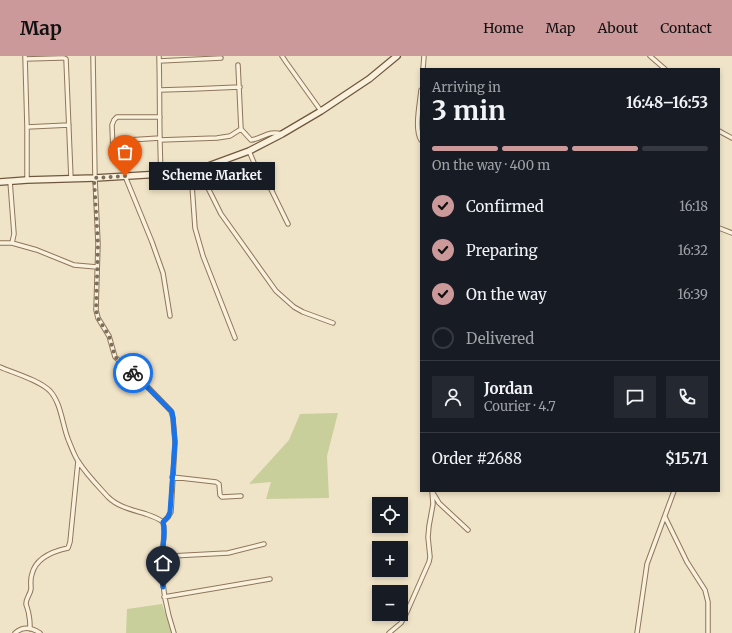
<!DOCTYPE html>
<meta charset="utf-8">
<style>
body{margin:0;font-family:Merriweather,serif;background:#242831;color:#f1f3f6;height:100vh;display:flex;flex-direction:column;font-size:15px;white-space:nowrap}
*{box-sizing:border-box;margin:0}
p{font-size:13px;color:#9ea1a6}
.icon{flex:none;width:22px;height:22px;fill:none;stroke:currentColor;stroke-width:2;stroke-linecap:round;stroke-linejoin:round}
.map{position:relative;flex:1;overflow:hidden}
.panel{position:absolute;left:420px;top:12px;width:300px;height:424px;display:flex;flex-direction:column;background:#171b24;border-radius:0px;box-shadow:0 2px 6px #0003}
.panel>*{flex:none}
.buttons{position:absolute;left:372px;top:441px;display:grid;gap:8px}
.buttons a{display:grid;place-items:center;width:36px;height:36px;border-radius:0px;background:#171b24;box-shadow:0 2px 6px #0003;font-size:20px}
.pin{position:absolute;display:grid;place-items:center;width:34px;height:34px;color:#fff;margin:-41px -17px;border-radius:50% 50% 50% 0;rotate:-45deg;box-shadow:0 0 4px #0007}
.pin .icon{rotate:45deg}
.courier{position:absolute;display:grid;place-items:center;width:40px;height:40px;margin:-20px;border:3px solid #1a73e8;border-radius:50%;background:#fff;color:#222;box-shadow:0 1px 5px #0007}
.bubble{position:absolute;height:28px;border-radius:0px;background:#171b24;box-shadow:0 2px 6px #0003;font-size:13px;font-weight:700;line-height:28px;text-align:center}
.head em{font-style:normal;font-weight:700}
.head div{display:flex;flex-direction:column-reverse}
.head{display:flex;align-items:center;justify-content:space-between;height:68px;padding:0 12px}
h1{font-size:26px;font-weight:700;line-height:30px}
.bar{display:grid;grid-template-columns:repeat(4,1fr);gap:6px 4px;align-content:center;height:48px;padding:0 12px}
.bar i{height:5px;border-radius:3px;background:#363941}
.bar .on{background:#cc999b}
.bar p{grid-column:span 4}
.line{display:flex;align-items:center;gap:10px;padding:0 12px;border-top:1px solid #363941}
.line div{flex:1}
.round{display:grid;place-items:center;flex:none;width:42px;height:42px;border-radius:0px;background:#242831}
ol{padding:0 12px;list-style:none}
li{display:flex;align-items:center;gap:12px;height:44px}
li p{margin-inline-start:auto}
li .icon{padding:4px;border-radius:50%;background:#cc999b;color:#111;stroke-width:4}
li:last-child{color:#9ea1a6}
li i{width:22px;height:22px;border:2px solid #363941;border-radius:50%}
header{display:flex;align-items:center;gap:24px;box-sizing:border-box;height:56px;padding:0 20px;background:#cc999b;color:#111}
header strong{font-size:19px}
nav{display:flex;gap:22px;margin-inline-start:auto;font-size:14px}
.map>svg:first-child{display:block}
.green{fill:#c9cf9b}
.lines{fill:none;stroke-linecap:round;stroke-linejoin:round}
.street-casing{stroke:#8d765c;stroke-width:5.5}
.secondary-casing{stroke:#6f573f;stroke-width:8}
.street{stroke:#faf1dc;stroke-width:3.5}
.secondary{stroke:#faf1dc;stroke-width:5.5}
.done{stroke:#7c6e5b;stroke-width:4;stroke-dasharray:0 7.2}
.route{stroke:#1a73e8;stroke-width:5}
</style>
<header>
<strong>Map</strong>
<nav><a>Home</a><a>Map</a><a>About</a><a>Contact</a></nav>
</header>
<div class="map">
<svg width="732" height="577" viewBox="0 0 732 577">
<rect width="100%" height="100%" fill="#f0e4c8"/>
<path class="green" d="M338,357L327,400L329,442L266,443L271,426L249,428L289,384L300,358Z
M162,548L172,577H126L127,553Z"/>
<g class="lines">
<defs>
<path id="street" d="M25,0L27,71V124
M93,0L95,122L98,188L96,254L98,262L109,280L115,301L144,327L171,355L173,362L175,386L171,456L168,461L163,466
M159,0C160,39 159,78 161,117
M282,0L286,6L321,55
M650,0L665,13
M25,3L60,2H64L66,3L71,123
M159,5L221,2
M238,9L241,73L251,84C264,82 268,74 282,78
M423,13L424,0
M160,34L193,33L240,31
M421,34C420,47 414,73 421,84
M27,71L69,69
M719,75L732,82
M160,84L217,82L230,80L241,73
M113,85L160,82
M249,95L261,123L267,125L288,168
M113,96L112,69L114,64L117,61H160
M200,113L206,128L221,158L276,235L294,251L303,256L333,267
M191,115L195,172L203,200L235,282
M125,120L152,186L163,217L170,260
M10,125L14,178L12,187L37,194L74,209L97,211
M719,172L732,177
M0,187H12
M0,311C14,317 39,324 50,335C61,347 62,367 68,383C71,390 74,399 78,405C86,418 98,430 108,441C118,451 133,454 146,458C152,460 158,462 163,466C166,478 162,491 162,503C161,528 166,553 174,577
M172,421L216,426L219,428L220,439L222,441L241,440
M433,437L439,447L468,474
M665,461L687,506L705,534L708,546V577
M162,499L171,500L228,497L264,488
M164,541L270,523
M30,573C30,569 30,564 29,560C29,556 27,552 26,548C26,542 30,539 31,533C31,528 30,523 32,518C36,501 54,495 68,492L70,486L78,405
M15,577C23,570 31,571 40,577
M389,577L401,567L406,558L429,506L430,501L428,481L429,470L433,448L432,435
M637,577L647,508L674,435"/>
<path id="secondary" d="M0,126L27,124L95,122L178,117L200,113L249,95L282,78L321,55L369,23L397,0"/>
</defs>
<use href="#street" class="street-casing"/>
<use href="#secondary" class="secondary-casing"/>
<use href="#street" class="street"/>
<use href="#secondary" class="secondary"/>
</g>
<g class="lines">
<path class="done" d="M125,120L94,122L98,188L96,254L98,262L109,280L115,301L133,317"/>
<path class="route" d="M133,317L172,356L173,362L175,386L170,456L168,461L163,466C166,476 163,487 162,498C161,509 161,520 163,531"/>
</g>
</svg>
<div class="buttons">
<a><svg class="icon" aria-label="locate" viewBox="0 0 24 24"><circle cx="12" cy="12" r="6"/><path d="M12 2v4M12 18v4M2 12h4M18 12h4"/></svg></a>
<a>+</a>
<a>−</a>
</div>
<div class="pin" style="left:125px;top:120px;background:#ea580c"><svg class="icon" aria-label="bag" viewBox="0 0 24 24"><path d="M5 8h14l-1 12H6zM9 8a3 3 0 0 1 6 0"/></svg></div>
<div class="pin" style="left:163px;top:531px;background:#1f2937"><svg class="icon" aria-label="home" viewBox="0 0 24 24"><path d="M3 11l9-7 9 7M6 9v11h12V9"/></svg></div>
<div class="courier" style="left:133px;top:317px"><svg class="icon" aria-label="bike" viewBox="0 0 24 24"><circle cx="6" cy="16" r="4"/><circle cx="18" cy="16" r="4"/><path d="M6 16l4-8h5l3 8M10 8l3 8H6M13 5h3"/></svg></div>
<div class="bubble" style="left:149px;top:106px;width:126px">Scheme Market</div>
<section class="panel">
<div class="head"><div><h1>3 min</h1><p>Arriving in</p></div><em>16:48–16:53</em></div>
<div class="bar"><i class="on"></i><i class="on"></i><i class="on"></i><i></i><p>On the way · 400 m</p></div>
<ol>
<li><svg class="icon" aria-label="check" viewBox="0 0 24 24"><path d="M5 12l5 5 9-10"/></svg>Confirmed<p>16:18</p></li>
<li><svg class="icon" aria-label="check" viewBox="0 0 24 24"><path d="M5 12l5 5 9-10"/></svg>Preparing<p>16:32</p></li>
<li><svg class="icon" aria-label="check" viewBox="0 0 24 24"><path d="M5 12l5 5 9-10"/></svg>On the way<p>16:39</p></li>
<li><i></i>Delivered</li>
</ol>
<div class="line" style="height:72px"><a class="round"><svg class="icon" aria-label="person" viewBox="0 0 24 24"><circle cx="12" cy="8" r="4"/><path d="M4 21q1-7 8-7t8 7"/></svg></a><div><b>Jordan</b><p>Courier · 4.7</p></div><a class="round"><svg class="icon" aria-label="chat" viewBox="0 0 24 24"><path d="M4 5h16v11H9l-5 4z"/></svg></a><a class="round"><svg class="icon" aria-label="phone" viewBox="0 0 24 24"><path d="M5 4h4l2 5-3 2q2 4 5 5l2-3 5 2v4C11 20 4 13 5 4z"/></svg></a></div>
<div class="line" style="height:52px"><div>Order #2688</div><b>$15.71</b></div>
</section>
</div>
